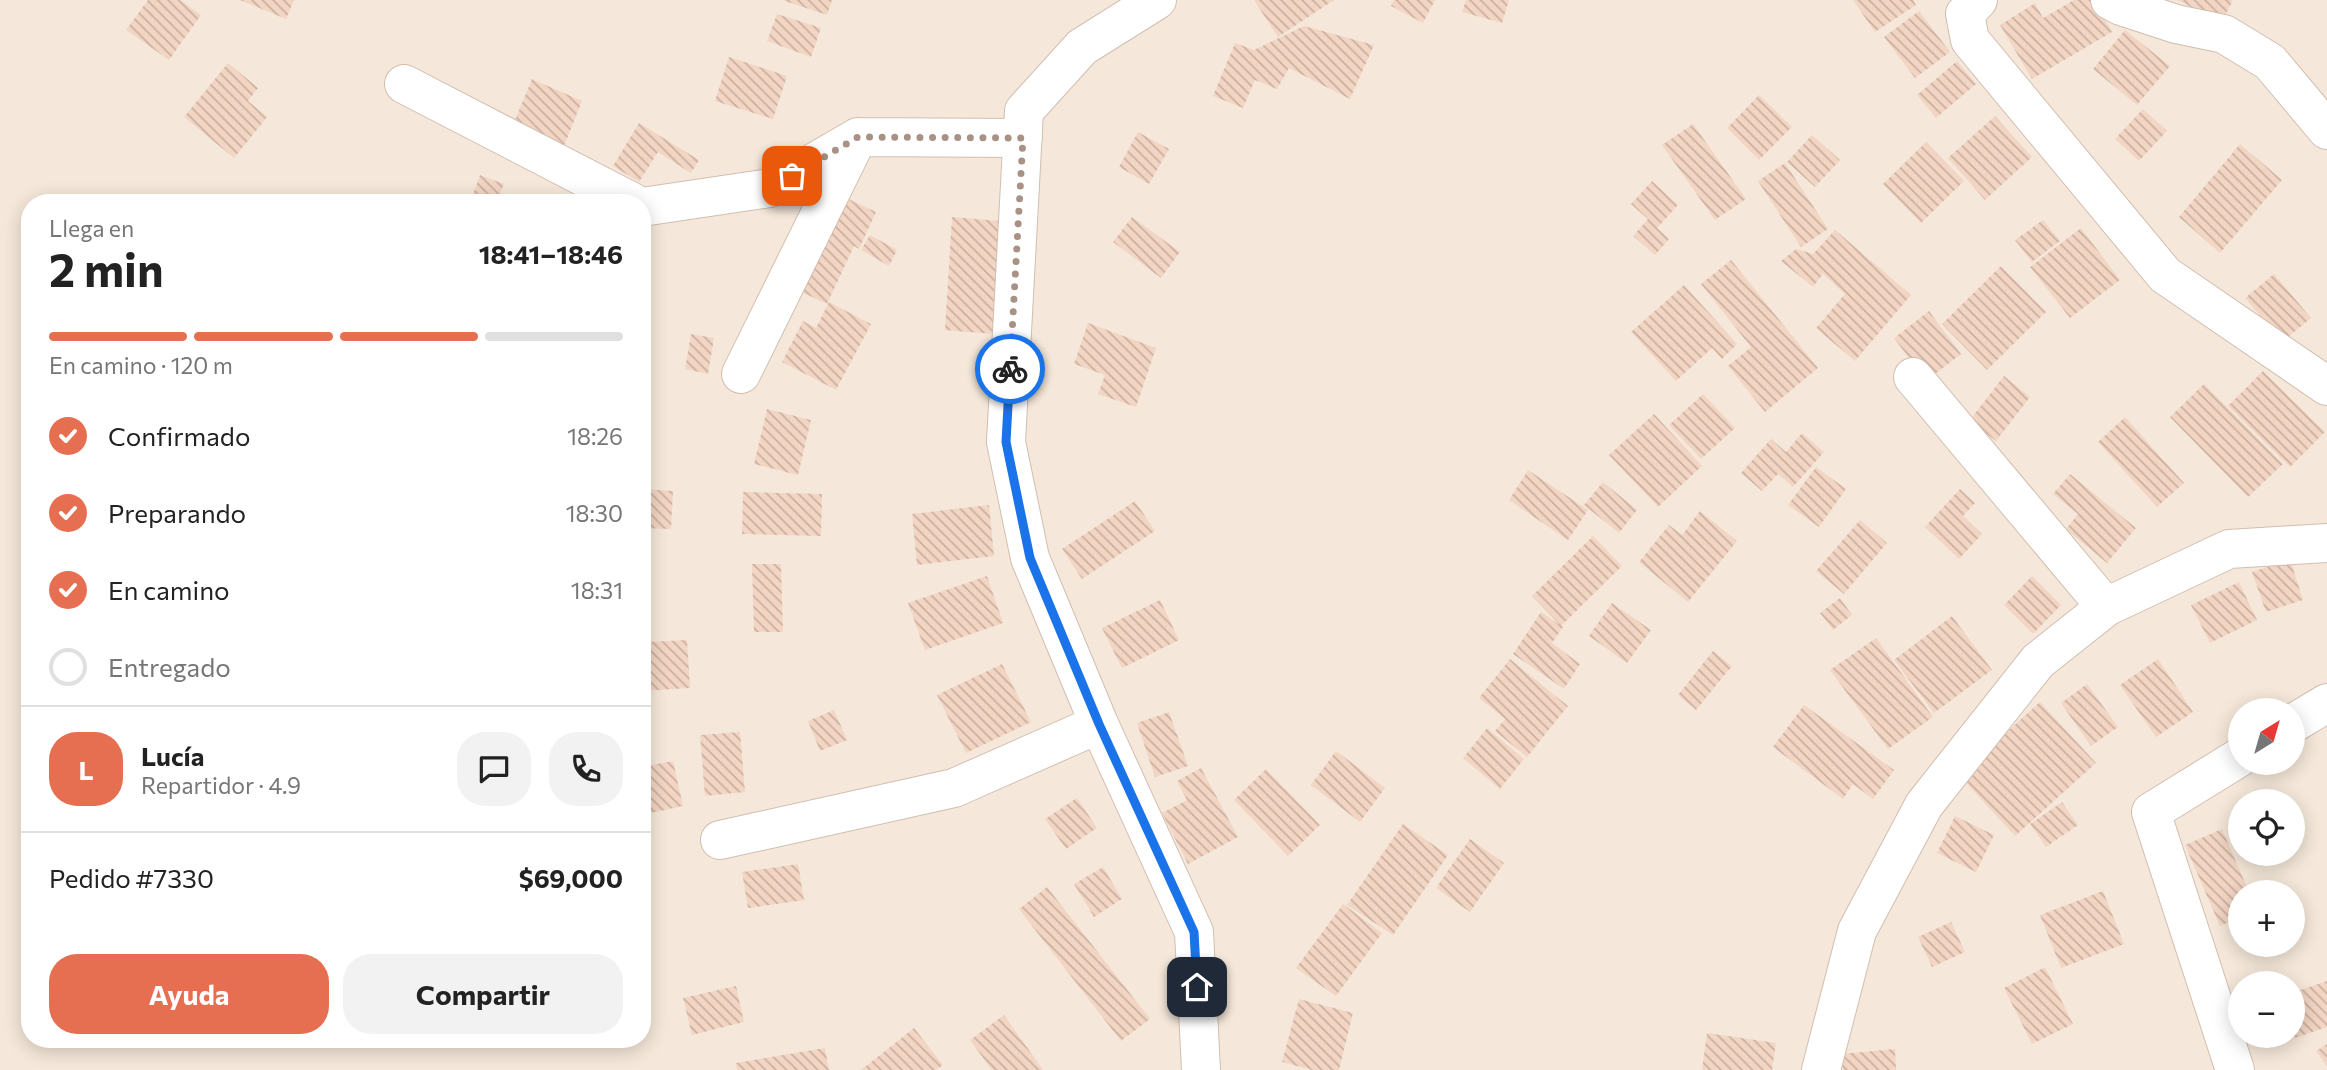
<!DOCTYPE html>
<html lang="es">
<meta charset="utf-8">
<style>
body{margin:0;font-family:Commissioner,sans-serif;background:#f2f2f2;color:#222;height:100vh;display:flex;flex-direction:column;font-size:26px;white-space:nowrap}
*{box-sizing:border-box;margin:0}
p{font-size:23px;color:#767676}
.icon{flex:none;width:38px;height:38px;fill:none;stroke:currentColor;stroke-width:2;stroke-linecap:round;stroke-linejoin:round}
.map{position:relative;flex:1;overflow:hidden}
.sheet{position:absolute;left:21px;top:194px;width:630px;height:854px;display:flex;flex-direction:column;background:#fff;border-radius:28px;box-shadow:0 4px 18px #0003}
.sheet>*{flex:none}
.needle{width:46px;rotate:37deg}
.controls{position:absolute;left:2228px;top:698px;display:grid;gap:14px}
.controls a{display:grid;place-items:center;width:77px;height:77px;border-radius:50%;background:#fff;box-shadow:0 4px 18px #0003;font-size:35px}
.pin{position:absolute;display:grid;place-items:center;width:60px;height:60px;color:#fff;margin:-30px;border-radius:14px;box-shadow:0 4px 10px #0006}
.courier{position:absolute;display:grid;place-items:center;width:70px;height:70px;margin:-35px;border:5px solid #1a73e8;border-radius:50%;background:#fff;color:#222;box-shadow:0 2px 9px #0007}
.summary em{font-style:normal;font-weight:700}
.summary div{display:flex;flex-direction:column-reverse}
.summary{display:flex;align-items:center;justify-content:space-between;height:119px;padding:0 28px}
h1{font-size:46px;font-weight:700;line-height:52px}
.bar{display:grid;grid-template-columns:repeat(4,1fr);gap:10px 7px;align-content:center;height:84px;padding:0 28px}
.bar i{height:9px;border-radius:5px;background:#e0e0e0}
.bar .on{background:#e76f51}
.bar p{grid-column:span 4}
.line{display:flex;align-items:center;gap:18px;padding:0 28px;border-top:2px solid #e0e0e0}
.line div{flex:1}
.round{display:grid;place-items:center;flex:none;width:74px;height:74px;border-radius:28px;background:#f2f2f2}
ol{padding:0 28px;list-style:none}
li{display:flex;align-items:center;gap:21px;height:77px}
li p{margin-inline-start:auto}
li .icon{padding:7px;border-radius:50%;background:#e76f51;color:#fff;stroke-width:4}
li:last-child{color:#767676}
li i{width:38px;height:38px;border:4px solid #e0e0e0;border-radius:50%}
.button{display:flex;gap:14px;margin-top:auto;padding:14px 28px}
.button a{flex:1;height:80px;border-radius:28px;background:#e76f51;color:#fff;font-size:28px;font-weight:700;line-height:80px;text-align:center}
.button a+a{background:#f2f2f2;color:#222}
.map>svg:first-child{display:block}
.residential{fill:#f5e8da;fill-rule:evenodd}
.building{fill:url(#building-back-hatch)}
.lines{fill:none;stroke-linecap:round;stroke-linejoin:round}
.minor-casing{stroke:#d1beb0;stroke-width:40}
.minor{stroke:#fff;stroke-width:38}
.done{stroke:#a89285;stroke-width:7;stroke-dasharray:0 12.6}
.route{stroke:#1a73e8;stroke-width:9}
</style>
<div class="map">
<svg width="2327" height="1070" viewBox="0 0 2327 1070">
<defs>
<pattern id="building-back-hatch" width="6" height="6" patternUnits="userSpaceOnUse" patternTransform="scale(1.75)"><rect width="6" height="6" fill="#f3d5c3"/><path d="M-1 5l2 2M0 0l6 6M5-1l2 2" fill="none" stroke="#cab0a1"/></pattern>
</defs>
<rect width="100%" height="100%" fill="#fdf6ec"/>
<path class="residential" d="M0,0H2327V1070H0ZM30,203H642V1040H30ZM2240,710H2292V763H2240ZM2240,802H2292V854H2240ZM2240,892H2292V945H2240ZM2240,984H2292V1036H2240Z"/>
<path class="building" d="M148,0H180L201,15L169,60L126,30Z
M240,0H294L286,19Z
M782,0H832L827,15Z
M1254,0H1334L1278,37Z
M1394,0H1435L1423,23L1391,6Z
M1466,0H1509L1502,23L1462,12Z
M1853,0H1913L1916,5L1875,32Z
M2074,0H2094L2112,32L2032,79L2000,25L2035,3L2043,18Z
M2177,0H2233L2222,22Z
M1919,11L1950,52L1915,78L1884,37Z
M777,14L821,28L811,57L767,41Z
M1304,26L1374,45L1350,99L1289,68L1277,89L1255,80L1243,108L1213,96L1235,43L1254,50Z
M2125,30L2170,66L2137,105L2093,69Z
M729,57L787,76L773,119L715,101Z
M1957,61L1976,84L1936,118L1917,95Z
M228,63L258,88L248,101L267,117L234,158L184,117Z
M532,79L582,101L564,146L513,125Z
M1759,95L1792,127L1759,160L1727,128Z
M2143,109L2167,131L2139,161L2115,139Z
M1995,116L2032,157L1985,200L1948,158Z
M639,123L699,160L691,173L658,152L639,182L613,166Z
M1693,124L1746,199L1715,220L1662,145Z
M1138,132L1169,149L1149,184L1119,167Z
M1812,135L1840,160L1815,187L1787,162Z
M1926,142L1964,181L1921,223L1883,184Z
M2240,144L2282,180L2220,253L2179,217Z
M1785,163L1828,229L1801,247L1758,181Z
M480,175L504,184L496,203H470Z
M1652,181L1678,205L1657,228L1669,239L1655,255L1633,236L1648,219L1631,204Z
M838,194L876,212L859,249L854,246L827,304L793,288Z
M952,217L1012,222L1005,335L945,330Z
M1132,217L1180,252L1161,278L1113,242Z
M2043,220L2060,241L2032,262L2015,240Z
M2081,228L2120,280L2070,318L2030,267Z
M1835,230L1911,295L1855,361L1816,328L1845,294L1823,274L1813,287L1781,261L1796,249L1813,254Z
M870,235L897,250L889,266L861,250Z
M1731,260L1818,368L1765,412L1728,366L1751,347L1701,284Z
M2001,266L2046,312L1987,370L1942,324Z
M2274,274L2311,318L2282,342L2245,298Z
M1684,285L1737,344L1722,359L1712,348L1676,381L1631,332Z
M829,302L871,324L836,390L782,362L803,321L816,328Z
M1929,311L1961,354L1926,381L1894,338Z
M1088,323L1156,348L1136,407L1098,394L1105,375L1074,364Z
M691,334L714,338L708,374L685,369Z
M2263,371L2325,432L2290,467L2228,406Z
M2004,376L2030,397L1996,441L1969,421Z
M2204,384L2283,464L2248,497L2170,417Z
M1703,394L1735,428L1701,459L1669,425Z
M767,409L811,420L798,475L754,464Z
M1654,414L1702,466L1658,507L1609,455Z
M2125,417L2184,483L2157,507L2098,442Z
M1802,433L1824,452L1793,487L1778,474L1762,491L1741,473L1771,439L1786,452Z
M1816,467L1846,489L1819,527L1788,505Z
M1528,470L1588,510L1568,540L1509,500Z
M2070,474L2136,528L2107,563L2066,529L2078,514L2053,494Z
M1603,482L1637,510L1619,533L1584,505Z
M642,489L673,491L671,529L642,528Z
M1960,489L1975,503L1963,516L1982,534L1959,559L1925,527Z
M743,492L822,494L821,536L742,534Z
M1135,501L1155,531L1082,579L1062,549Z
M989,505L994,556L917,565L912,514Z
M1700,511L1737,541L1688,602L1639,562L1669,525L1682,535Z
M1860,520L1887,543L1844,594L1816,571Z
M1593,536L1622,566L1561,626L1532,596Z
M642,538L651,541L642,563Z
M2290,559L2303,600L2266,612L2252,572Z
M752,564H781L783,632H754Z
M987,576L1003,623L925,650L908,603Z
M2032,576L2061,605L2033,634L2004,605Z
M2239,582L2257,620L2210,643L2191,605Z
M1840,598L1852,615L1833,630L1820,613Z
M1160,600L1179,640L1122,668L1102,628Z
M1612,603L1651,630L1627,663L1589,636Z
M1541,612L1563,627L1552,643L1580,664L1564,689L1513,654Z
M1952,616L1992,670L1934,713L1894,660Z
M1876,638L1933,717L1888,749L1830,670Z
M687,640L690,688L642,691V662L650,661L648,642Z
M1713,651L1732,666L1696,710L1678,695Z
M1510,659L1568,706L1527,757L1495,731L1505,719L1479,698Z
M2158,659L2193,712L2156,737L2120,685Z
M1002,664L1031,722L966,753L937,695Z
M2087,684L2118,727L2091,746L2061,703Z
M2040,702L2096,763L2015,836L1959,775Z
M1804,705L1894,770L1873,799L1853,784L1843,799L1773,747Z
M834,710L847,740L820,751L808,721Z
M1169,712L1188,766L1155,777L1137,723Z
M1487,728L1524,759L1500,789L1463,758Z
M740,732L745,792L705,796L700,735Z
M1336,751L1385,788L1360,822L1311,785Z
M673,761L683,806L642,815V767Z
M1201,768L1238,837L1188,864L1162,813L1187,800L1177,781Z
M1266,769L1320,825L1288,856L1234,800Z
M1077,798L1097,828L1066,849L1045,819Z
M2062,802L2078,825L2046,847L2030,824Z
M1955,816L1994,835L1976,872L1937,853Z
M1403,824L1448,855L1393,935L1347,905Z
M2222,829L2249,892H2240V917L2220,926L2185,845Z
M1470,839L1504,863L1470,912L1436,888Z
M798,864L804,900L748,908L742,872Z
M1103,867L1122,899L1094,917L1074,884Z
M1047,887L1150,1019L1121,1041L1019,909Z
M2103,891L2124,944L2061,968L2040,915Z
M1343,904L1382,933L1336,996L1296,968Z
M1951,922L1965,952L1932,967L1918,937Z
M2045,967L2073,1024L2032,1044L2004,988Z
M2327,981V1027L2274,1045L2271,1036H2292V993Z
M736,986L744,1022L692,1035L683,998Z
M1299,999L1353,1013L1339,1070H1312L1282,1062Z
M1004,1015L1043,1070H992L970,1040Z
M914,1028L943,1065L936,1070H861Z
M1707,1033L1776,1043L1772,1070H1702Z
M2327,1044V1066L2316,1051Z
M825,1048L829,1070H737L736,1063Z
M1895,1049L1896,1070H1843L1841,1054Z"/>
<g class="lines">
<defs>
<path id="minor" d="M1157,0L1082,47L1024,111L1006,442L1030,558L1099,724L1194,932L1201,1070
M1978,0L1965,14L1970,40L2165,275L2327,386
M2110,0L2121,6L2176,24L2224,34L2270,62L2327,130
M404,84L634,203
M642,207L770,188L858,137L1023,138
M741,374L858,137
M1913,377L2106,607
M2292,724L2327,703
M720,840L954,788L1099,724
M1821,1070L1857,931L1924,805L2038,661L2106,607L2229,549L2327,543
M2235,1070L2151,812L2240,757"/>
</defs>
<use href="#minor" class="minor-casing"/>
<use href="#minor" class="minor"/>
</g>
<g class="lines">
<path class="done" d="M792,176L858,137L1023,138L1010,369"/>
<path class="route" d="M1010,369L1006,442L1030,558L1099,724L1194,932L1197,987"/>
</g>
</svg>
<div class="controls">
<a><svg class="needle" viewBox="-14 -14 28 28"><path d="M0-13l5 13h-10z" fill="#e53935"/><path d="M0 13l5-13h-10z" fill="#767676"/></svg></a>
<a><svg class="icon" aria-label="locate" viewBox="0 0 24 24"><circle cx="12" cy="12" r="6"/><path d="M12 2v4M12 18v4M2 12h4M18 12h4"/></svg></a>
<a>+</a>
<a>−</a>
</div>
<div class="pin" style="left:792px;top:176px;background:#ea580c"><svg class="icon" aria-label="bag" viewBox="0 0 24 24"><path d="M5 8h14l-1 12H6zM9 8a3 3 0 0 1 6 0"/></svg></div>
<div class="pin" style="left:1197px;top:987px;background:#1f2937"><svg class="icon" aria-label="home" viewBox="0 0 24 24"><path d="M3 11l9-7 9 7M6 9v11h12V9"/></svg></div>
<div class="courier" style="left:1010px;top:369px"><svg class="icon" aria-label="bike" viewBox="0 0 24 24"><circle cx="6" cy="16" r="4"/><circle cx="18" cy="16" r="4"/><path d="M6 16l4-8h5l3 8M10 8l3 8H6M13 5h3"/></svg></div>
<section class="sheet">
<div class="summary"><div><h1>2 min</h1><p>Llega en</p></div><em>18:41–18:46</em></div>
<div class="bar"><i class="on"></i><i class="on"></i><i class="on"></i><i></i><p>En camino · 120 m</p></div>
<ol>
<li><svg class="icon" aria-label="check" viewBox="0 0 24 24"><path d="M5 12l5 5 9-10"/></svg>Confirmado<p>18:26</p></li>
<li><svg class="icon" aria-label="check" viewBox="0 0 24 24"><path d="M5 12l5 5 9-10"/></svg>Preparando<p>18:30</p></li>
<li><svg class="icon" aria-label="check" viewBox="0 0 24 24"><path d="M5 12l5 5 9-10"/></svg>En camino<p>18:31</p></li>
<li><i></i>Entregado</li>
</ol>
<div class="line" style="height:126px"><b class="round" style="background:#e76f51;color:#fff">L</b><div><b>Lucía</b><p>Repartidor · 4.9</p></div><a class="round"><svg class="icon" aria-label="chat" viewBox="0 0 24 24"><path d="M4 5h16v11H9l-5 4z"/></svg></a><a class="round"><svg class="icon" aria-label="phone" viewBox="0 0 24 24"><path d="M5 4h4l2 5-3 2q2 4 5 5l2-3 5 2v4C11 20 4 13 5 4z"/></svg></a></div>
<div class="line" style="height:91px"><div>Pedido #7330</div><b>$69,000</b></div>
<div class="button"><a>Ayuda</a><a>Compartir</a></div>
</section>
</div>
